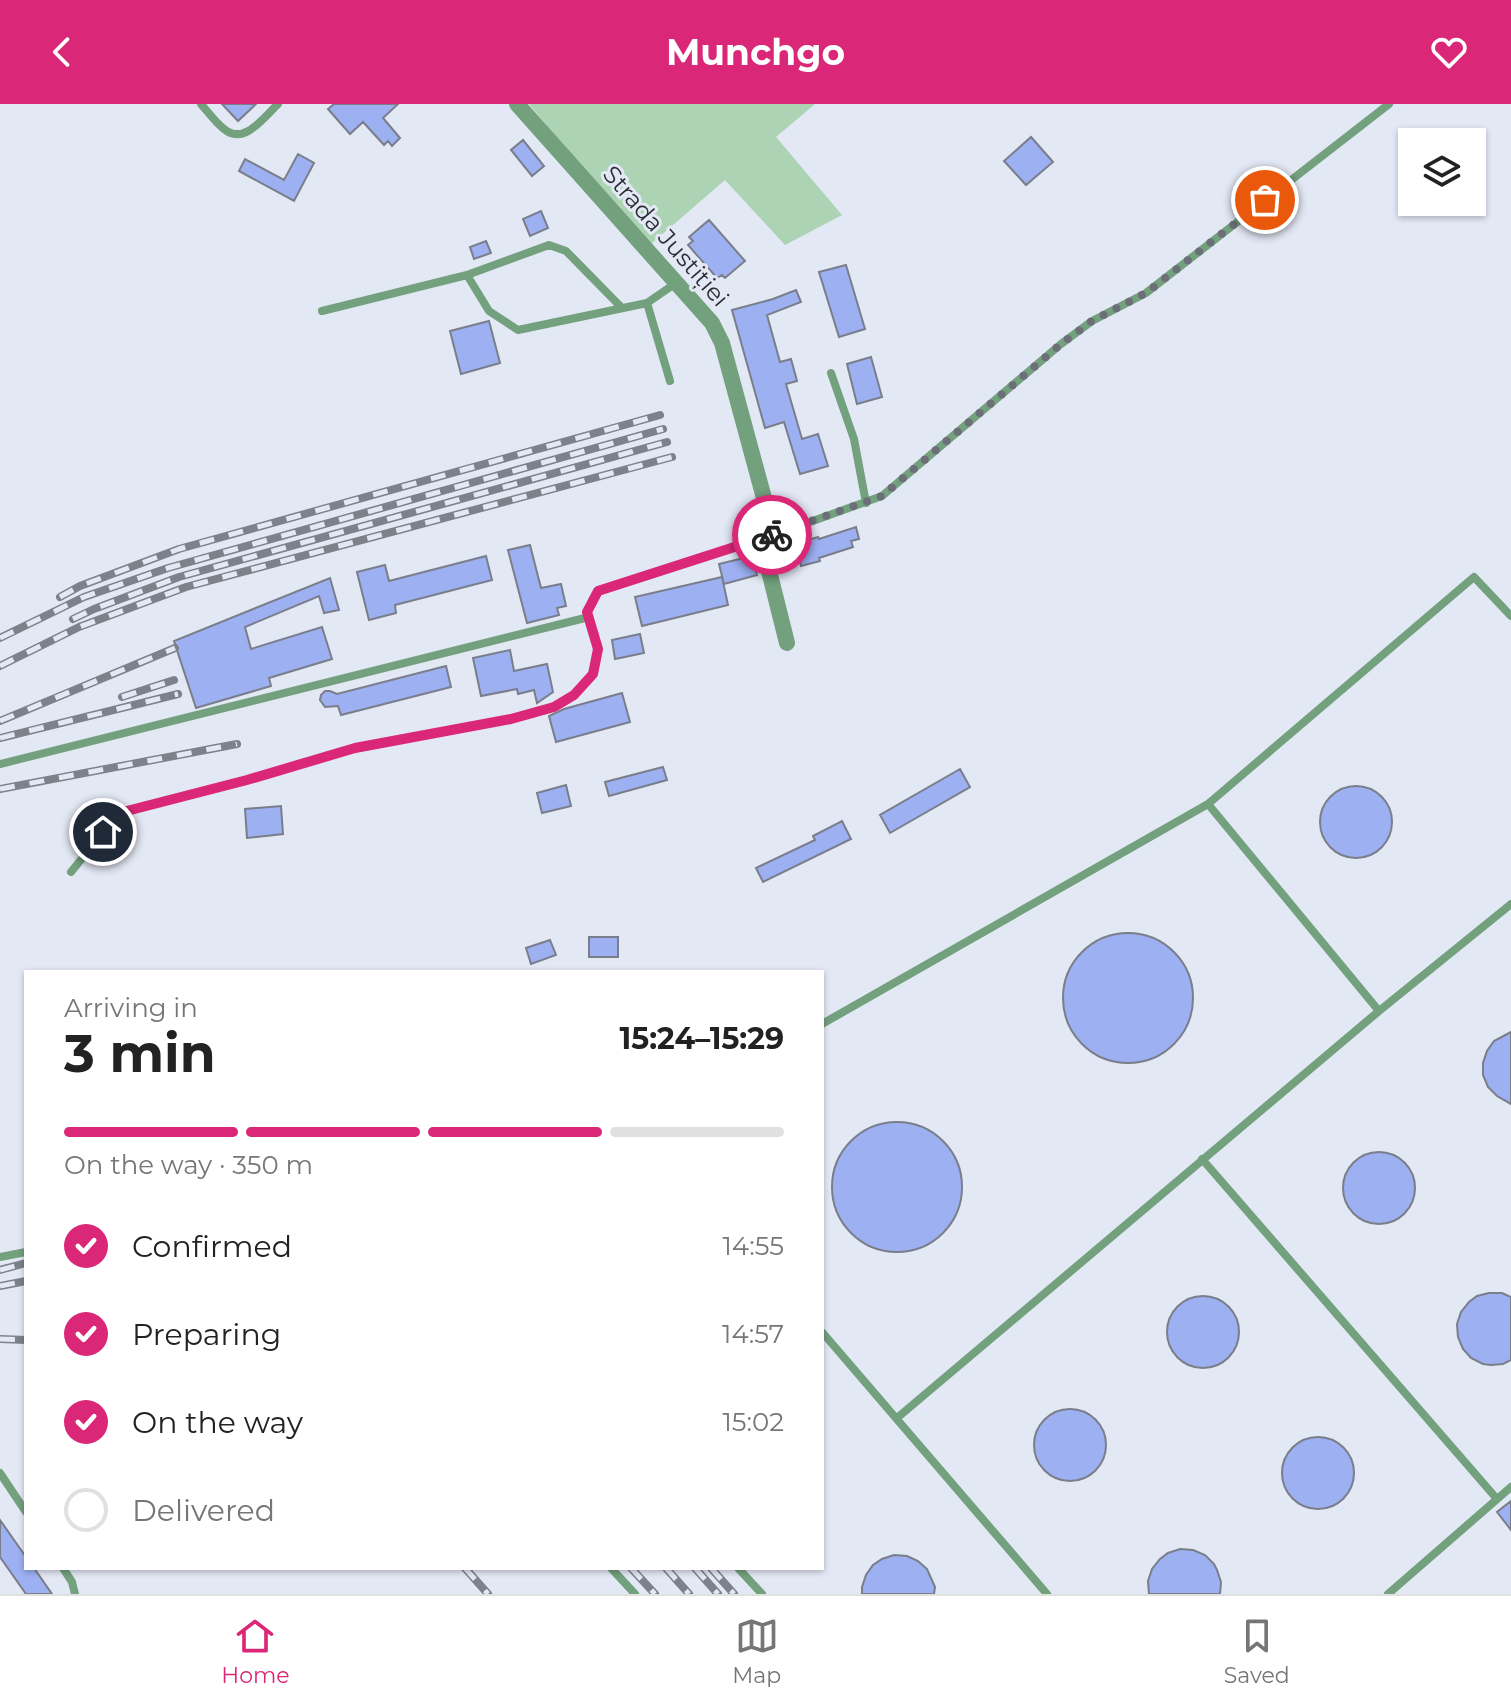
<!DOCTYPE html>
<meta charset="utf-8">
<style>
body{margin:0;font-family:Montserrat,sans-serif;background:#f2f2f2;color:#222;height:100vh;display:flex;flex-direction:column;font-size:30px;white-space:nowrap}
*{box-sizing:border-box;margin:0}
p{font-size:26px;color:#767676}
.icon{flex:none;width:44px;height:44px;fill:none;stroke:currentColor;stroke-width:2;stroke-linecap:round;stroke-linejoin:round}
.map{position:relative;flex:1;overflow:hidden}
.sheet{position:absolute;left:24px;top:866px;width:800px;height:600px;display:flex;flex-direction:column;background:#fff;border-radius:0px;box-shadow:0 2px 6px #0004}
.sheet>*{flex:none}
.fabs{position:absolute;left:1398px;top:24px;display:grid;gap:16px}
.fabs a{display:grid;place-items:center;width:88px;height:88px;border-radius:0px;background:#fff;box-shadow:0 2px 6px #0004;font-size:40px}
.pin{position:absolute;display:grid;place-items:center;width:68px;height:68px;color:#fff;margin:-34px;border:4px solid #fff;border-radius:50%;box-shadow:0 2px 8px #0007}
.courier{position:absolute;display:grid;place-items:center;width:80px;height:80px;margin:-40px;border:6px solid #db2777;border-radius:50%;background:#fff;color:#222;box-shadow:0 2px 10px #0007}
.headline em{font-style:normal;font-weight:700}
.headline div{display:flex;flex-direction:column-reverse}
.headline{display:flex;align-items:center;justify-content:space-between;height:136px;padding:0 40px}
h1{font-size:52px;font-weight:700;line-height:60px}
.bar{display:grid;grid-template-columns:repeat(4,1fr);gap:12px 8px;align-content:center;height:96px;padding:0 40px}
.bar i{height:10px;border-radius:6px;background:#e0e0e0}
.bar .on{background:#db2777}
.bar p{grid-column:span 4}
ol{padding:0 40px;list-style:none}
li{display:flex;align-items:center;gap:24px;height:88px}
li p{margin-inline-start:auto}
li .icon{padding:8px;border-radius:50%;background:#db2777;color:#fff;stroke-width:4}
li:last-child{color:#767676}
li i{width:44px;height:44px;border:4px solid #e0e0e0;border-radius:50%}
header{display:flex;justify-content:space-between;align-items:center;height:104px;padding:0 40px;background:#db2777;color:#fff;font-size:36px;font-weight:700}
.menu{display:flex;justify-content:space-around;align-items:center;height:112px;border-top:2px solid #e0e0e0;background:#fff;font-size:22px;color:#767676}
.menu a{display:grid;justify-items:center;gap:4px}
.menu .on{color:#db2777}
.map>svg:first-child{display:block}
.green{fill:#abd3b4}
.building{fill:#9db0f2;stroke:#7a7e8a;stroke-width:2}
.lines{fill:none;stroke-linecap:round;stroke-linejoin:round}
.lane{stroke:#73a07d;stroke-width:8}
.street{stroke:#73a07d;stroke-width:16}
.rail-casing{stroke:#7e818a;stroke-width:8}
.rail{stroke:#e3e8f5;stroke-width:5;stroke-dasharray:15;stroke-linecap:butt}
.done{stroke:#6c6f77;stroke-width:8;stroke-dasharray:0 14.4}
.route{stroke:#db2777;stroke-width:10}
.labels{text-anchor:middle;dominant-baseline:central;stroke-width:6;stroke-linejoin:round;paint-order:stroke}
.street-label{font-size:24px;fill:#2c2e33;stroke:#e3e8f5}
</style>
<header><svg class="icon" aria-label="back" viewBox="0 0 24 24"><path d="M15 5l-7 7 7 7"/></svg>Munchgo<svg class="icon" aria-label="heart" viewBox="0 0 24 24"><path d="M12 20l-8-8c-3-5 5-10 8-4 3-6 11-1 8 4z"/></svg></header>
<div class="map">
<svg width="1511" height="1490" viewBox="0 0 1511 1490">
<rect width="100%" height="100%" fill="#e3e8f5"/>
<path class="green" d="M529,0H815L776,33L842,111L785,141L725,76L651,140L569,48Z"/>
<path class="building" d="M222,0H256L238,17Z
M334,0H398L383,14L400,34L392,42L388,37L384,41L363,18L350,30L328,5Z
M1031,33L1053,58L1026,81L1004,57Z
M523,36L544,62L532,72L511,46Z
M298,50L314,59L294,97L239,67L245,55L284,76Z
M541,107L548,124L530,132L523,115Z
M709,116L745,157L725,174L722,171L717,174L688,141L693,137L689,133Z
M486,137L491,149L474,155L470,143Z
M846,161L865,225L839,233L819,168Z
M796,186L801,198L767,211L780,258L791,255L797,277L786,280L802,335L818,330L828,362L800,370L784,318L765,324L732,206L773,195Z
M489,217L500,259L461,270L450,227Z
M871,253L882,293L857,300L847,260Z
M856,423L859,435L851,437L853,443L819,454L820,457L801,462L795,440L818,433L819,435Z
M530,441L541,484L561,480L566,502L557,504L559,511L527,519L508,446Z
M486,452L492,476L395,501L396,509L369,516L357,468L385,461L389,477Z
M752,452L757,471L724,480L719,460Z
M722,473L728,501L642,522L635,493Z
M330,474L339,506L324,509L319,492L245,523L251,545L322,523L332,555L269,574L271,582L196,604L174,537Z
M640,530L644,549L615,555L612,536Z
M510,546L514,567L547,560L553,588L537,599L534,586L518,590L517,585L481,592L473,554Z
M446,562L451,583L341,611L338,602L325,603L320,596L321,591L325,587H330L337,590Z
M622,589L630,618L556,638L549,612L564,605Z
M663,663L667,676L609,692L605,678Z
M960,665L970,683L890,729L880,711Z
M566,681L571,702L542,709L537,689Z
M1320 718a36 36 0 1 1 72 0a36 36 0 1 1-72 0Z
M281,702L283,730L247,734L245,705Z
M842,717L851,735L763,778L756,764L815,736L813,732Z
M1063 894a65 65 0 1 1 130 0a65 65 0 1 1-130 0Z
M589,833H618V853H589Z
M550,836L556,851L531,860L526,844Z
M1511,928V1000L1497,992L1488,983L1483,971V959L1487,947L1494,937Z
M832 1083a65 65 0 1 1 130 0a65 65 0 1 1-130 0Z
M1343 1084a36 36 0 1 1 72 0a36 36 0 1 1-72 0Z
M1489,1189H1502L1511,1193V1256L1503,1260L1491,1261L1483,1260L1471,1254L1463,1245L1458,1233L1457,1220L1461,1208L1469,1198L1477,1192Z
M1167 1228a36 36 0 1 1 72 0a36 36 0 1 1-72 0Z
M1034 1341a36 36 0 1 1 72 0a36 36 0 1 1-72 0Z
M1282 1369a36 36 0 1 1 72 0a36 36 0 1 1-72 0Z
M1511,1397V1426L1497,1408Z
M0,1416L26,1453V1464H34L52,1490H26L0,1453Z
M1180,1445L1193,1446L1205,1451L1214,1460L1217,1466L1221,1478L1220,1490H1149L1148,1477L1152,1465L1160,1455L1168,1449Z
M894,1451L907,1452L918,1457L927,1465L935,1483L934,1490H862V1483L866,1471L873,1461L882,1455Z"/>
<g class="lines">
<path class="lane" d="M201,0C208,8 215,18 224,25C244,42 264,13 278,0
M467,171L489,207L518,226L647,199L676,179
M647,199L670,277
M322,207L467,171L549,141L566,147L622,204
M831,269L854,335L866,399
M774,431L882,392L1061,240L1092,217L1146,189L1389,0
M0,660L589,513
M1208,700L1379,907
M71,768L119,709L247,676L355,644L511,615L554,603L574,591L593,570L598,545L587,508L598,487L761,435
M822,920L1208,700L1474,473L1511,512
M1202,1055L1497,1395
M0,1153L26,1148
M822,1228L1047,1490
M897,1314L1379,907L1511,800
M0,1369L26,1408
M63,1464L72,1478L75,1490
M611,1464L635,1490
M738,1464L762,1490
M1388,1490L1511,1383"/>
<path class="street" d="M517,0L712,219L722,239L774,431L761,435L787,539"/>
<defs>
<path id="rail" d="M60,493L80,482L179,445L660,311
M73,515L94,505L179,473L667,338
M0,534L84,493L168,464L663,325
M0,562L79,523L186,483L672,353
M122,593L174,576
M0,617L175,544
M0,634L178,590
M0,685L237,640
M0,1166L26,1159
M0,1182L26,1177
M0,1235L26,1236
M465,1464L488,1490
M631,1464L655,1490
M666,1464L689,1490
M695,1464L718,1490
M711,1464L734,1490"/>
</defs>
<use href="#rail" class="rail-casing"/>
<use href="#rail" class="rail"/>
</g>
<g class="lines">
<path class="done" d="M772,431L882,392L1061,240L1092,217L1146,189L1265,96"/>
<path class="route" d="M103,728L119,709L247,676L355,644L511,615L554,603L574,591L593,570L598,545L587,508L598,487L772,431"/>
</g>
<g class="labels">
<g class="street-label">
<text transform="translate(666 132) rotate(49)">Strada Justiției</text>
</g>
</g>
</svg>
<div class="fabs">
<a><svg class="icon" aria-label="layers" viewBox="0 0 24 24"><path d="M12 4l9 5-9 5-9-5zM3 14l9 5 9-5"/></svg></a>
</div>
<div class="pin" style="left:1265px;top:96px;background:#ea580c"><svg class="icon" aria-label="bag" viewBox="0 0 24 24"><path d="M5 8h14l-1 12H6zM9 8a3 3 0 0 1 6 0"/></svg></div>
<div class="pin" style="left:103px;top:728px;background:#1f2937"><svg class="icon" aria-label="home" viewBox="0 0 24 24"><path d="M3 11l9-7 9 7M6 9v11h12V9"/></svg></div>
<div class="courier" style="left:772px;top:431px"><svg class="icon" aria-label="bike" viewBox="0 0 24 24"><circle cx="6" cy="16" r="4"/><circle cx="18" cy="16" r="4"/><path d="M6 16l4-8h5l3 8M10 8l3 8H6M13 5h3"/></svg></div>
<section class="sheet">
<div class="headline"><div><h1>3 min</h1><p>Arriving in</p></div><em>15:24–15:29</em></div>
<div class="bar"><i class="on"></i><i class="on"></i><i class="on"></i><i></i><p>On the way · 350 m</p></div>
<ol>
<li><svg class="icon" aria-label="check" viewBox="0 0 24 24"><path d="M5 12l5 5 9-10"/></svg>Confirmed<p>14:55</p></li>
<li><svg class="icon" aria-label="check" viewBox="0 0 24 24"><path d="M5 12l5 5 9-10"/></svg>Preparing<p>14:57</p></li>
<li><svg class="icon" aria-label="check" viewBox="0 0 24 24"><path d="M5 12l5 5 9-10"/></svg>On the way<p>15:02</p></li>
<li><i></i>Delivered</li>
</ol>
</section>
</div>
<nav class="menu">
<a class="on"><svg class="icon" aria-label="home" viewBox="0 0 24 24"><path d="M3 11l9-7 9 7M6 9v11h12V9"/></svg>Home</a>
<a><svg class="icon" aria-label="map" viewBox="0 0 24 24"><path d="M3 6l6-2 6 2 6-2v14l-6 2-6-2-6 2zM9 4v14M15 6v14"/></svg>Map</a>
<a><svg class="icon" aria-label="saved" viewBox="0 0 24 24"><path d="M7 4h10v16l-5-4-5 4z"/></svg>Saved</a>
</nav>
